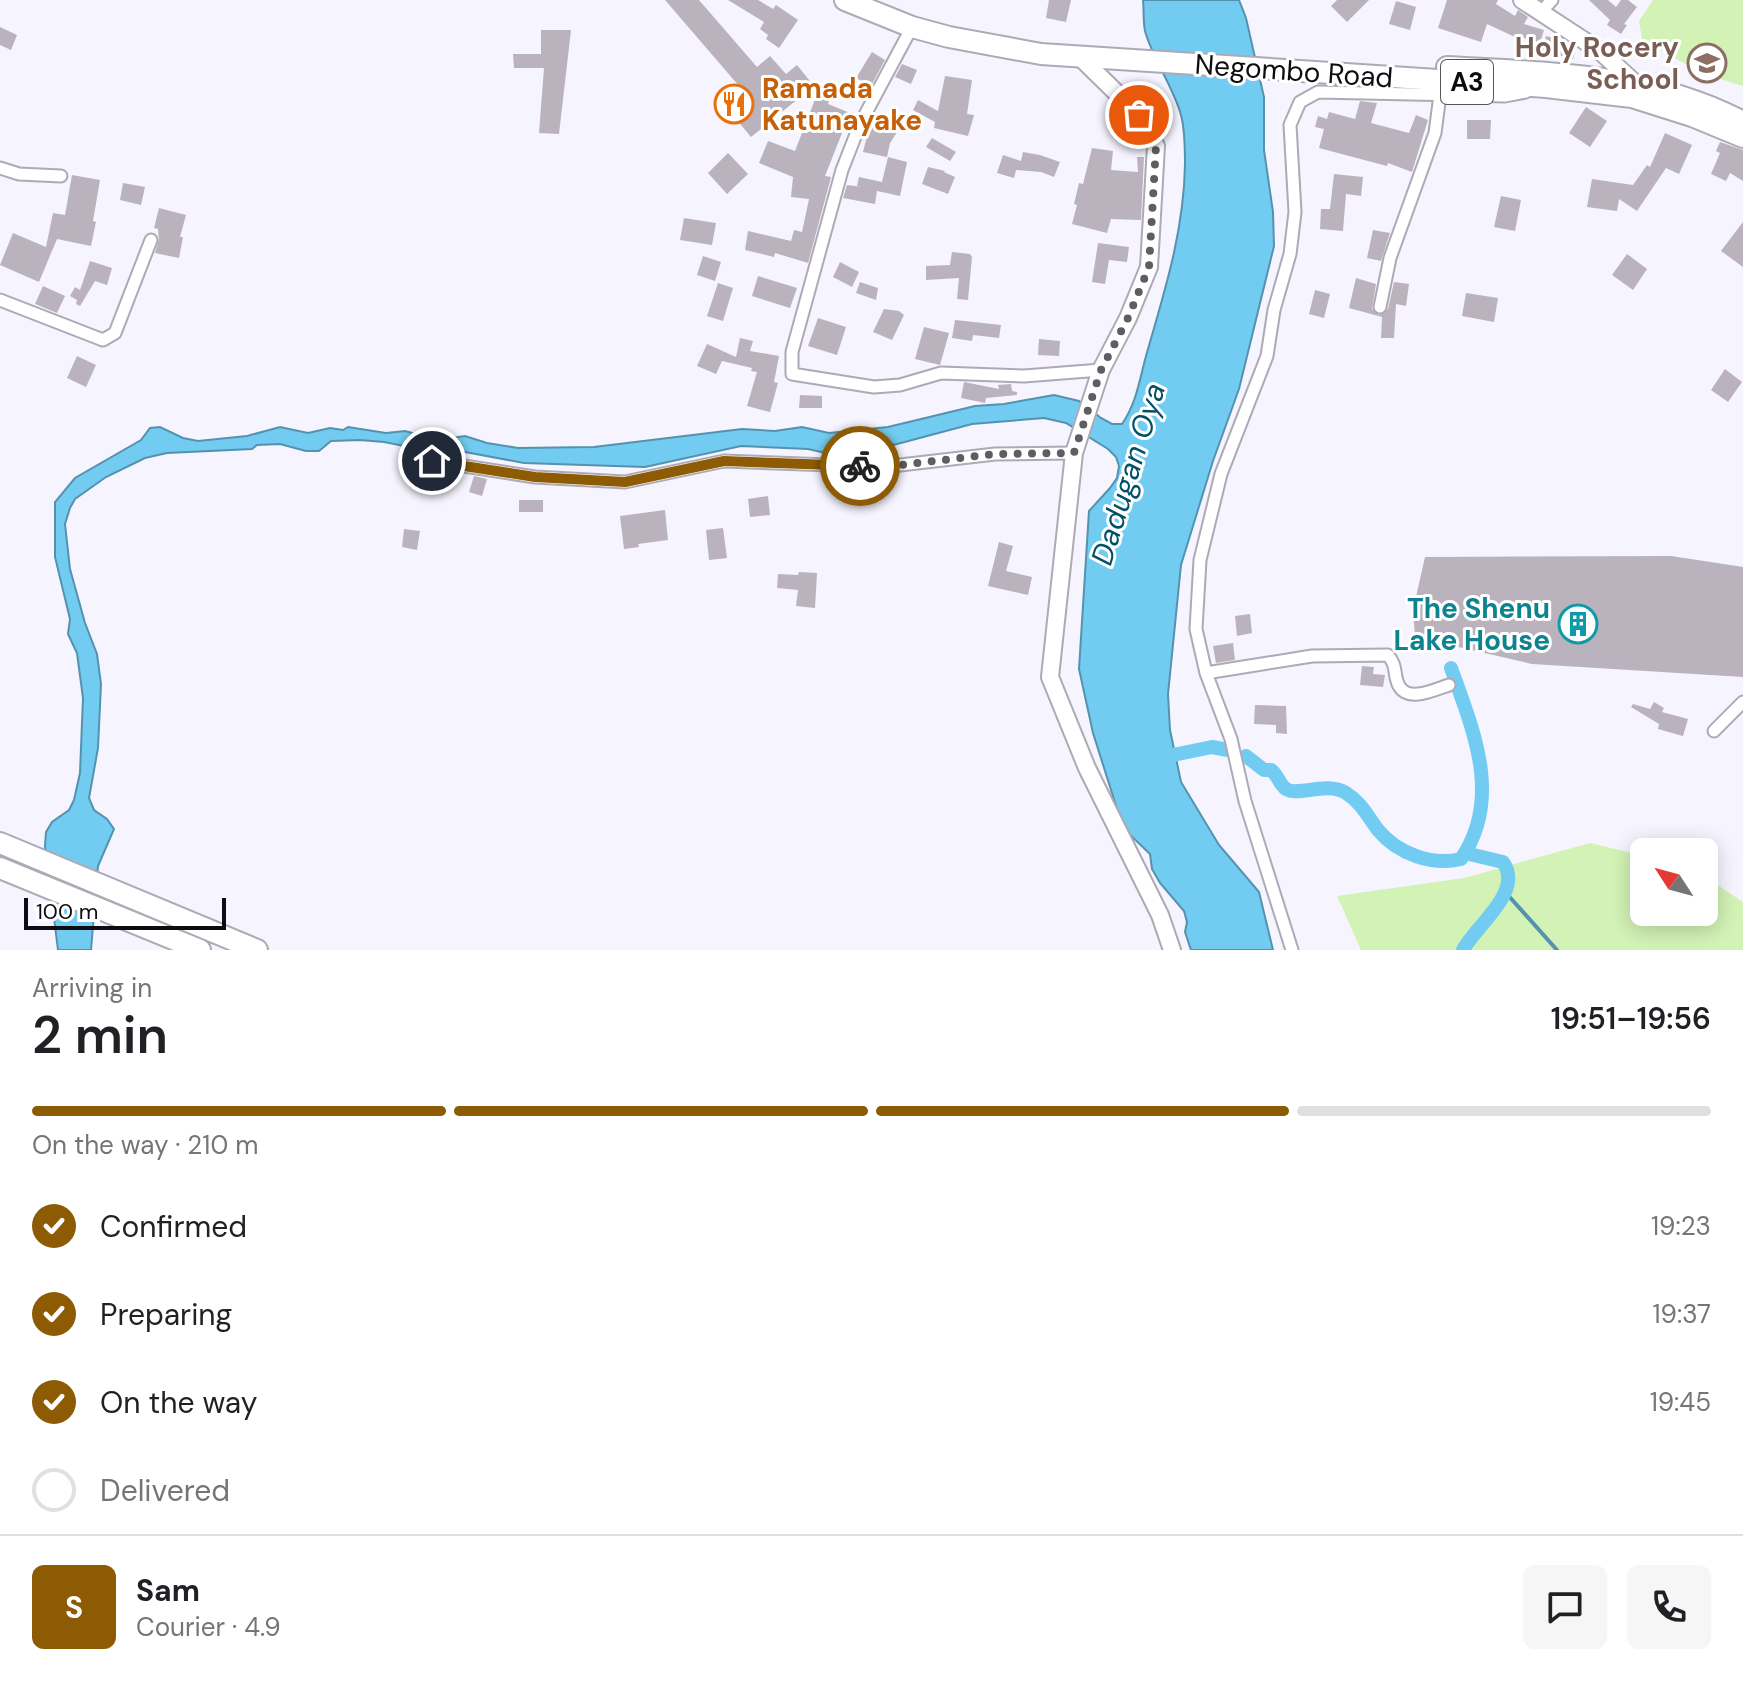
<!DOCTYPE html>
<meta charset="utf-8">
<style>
body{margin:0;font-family:"DM Sans",sans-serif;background:#f6f6f6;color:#202124;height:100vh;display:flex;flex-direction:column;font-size:30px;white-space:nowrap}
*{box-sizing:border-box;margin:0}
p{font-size:26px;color:#757577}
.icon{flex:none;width:44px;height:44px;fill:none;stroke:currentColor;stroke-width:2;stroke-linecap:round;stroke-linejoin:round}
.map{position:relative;height:950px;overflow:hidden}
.drawer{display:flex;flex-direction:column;background:#fff;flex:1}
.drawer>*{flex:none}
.needle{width:52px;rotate:306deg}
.fabs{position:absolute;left:1630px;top:838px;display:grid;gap:16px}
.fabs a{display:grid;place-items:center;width:88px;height:88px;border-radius:12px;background:#fff;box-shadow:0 4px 20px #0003;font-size:40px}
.scale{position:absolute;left:24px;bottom:20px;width:202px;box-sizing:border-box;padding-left:8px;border:4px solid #0d0c10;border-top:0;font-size:22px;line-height:28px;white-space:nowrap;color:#0d0c10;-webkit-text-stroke:6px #fff;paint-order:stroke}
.pin{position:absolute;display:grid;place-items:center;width:68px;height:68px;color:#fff;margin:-34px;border:4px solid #fff;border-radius:50%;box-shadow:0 2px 8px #0007}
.courier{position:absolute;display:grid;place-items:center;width:80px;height:80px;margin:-40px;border:6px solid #8c5b03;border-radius:50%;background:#fff;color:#222;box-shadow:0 2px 10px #0007}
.summary em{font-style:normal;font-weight:600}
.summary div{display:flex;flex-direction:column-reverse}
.summary{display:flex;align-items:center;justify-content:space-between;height:136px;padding:0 32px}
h1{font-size:52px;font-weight:600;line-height:60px}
.bar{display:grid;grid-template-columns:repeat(4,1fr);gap:12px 8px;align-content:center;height:96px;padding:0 32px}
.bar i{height:10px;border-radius:6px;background:#e0e0e0}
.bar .selected{background:#8c5b03}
.bar p{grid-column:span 4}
.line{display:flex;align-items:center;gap:20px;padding:0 32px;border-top:2px solid #e0e0e0}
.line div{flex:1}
.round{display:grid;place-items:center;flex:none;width:84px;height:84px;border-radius:12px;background:#f6f6f6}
ol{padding:0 32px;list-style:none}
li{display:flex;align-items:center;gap:24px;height:88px}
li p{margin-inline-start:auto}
li .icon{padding:8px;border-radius:50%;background:#8c5b03;color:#fff;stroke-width:4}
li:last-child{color:#757577}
li i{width:44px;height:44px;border:4px solid #e0e0e0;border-radius:50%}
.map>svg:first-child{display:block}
.green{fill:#d2f2b6}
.water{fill:#72ccf1;stroke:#5492ae;stroke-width:2}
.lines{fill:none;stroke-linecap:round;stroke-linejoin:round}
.stream{stroke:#5492ae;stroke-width:4}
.canal{stroke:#72ccf1;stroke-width:14}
.building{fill:#bab3bd}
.street-casing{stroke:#adaab5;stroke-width:15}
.secondary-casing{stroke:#adaab5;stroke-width:20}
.highway-casing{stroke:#adaab5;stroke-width:24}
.street{stroke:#fff;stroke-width:11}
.secondary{stroke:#fff;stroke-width:16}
.highway{stroke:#fff;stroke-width:20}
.done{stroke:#5f5d63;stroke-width:8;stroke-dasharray:0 14.4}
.route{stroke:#8c5b03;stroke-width:10}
.labels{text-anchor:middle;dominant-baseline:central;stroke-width:6;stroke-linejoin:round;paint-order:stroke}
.shield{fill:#fff;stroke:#565558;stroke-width:2}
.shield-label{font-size:26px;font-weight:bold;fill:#0d0c10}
.education-label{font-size:28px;font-weight:bold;fill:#785e54;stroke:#fff;text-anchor:end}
.street-label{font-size:28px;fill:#0d0c10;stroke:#fff}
.food-label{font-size:28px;font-weight:bold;fill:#c56008;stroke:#fff;text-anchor:start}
.culture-label{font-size:28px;font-weight:bold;fill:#0d838f;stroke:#fff;text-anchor:end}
.water-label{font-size:30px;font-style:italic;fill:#005069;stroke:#fff}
</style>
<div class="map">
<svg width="1743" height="950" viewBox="0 0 1743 950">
<rect width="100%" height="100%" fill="#f6f4fe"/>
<path class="green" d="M1653,0H1743V86L1701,73L1642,39L1639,21Z
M1590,843L1644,856V912H1704V876L1743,902V950H1361L1337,896L1464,878Z"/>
<path class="water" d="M1143,0H1239L1246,18L1264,97V150L1273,212L1274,246L1239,389L1213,461L1181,565L1168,694L1170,730L1181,782L1219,845L1259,892L1273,950H1191L1185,932L1187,922L1184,911L1160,883L1152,869L1150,854L1127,832L1118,812L1093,733L1079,669L1089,511L1110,488L1117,478L1119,466L1116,457L1108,449L1066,423L1044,418L972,424L886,447L834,455L808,449L741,446L645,467L524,463L449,449L429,451L384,442L360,440L331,441L319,451H306L280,444L257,445L252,449L167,453L145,458L106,477L75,499L70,508L65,524L70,569L85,623L97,654L101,684L98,748L89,798L94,810L107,819L114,829L98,866L91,950H58L45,846L46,832L52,822L69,810L74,800L80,773L83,698L77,653L68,634L70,619L55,557V502L75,478L141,440L150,428L160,427L183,438L198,441L247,436L280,427L308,433L330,428L343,430L348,427L386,433L405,431L438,440L465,436L487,443L518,448L594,447L742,429L775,431L802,427L829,433L888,427L975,406L1004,404L1054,395L1079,401L1101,418L1112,424H1122C1138,401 1140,375 1148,349C1166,287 1184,229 1185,164C1185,148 1185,130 1181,115C1173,86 1153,60 1145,31C1143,21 1144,10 1143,0Z"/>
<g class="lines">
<path class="stream" d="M1506,893L1557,950"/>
<path class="canal" d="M1246,756L1264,770H1271C1278,775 1279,784 1286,789C1298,797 1326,781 1346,793C1362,803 1368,817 1378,830C1398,854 1432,866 1461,859C1503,798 1473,730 1451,668
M1158,758L1212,747L1228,750
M1463,950C1476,925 1524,892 1503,862L1465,853"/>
</g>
<path class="building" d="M665,0H699L757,67L770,56L786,74L797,65L814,86L751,137L727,108L745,93Z
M728,0H758L773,9L776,5L798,20L779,48L766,39L768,35L760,29L764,22Z
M1049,0H1071L1066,22L1046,18Z
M1337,0H1369L1347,22L1331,6Z
M1447,0H1498L1496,4L1515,16L1518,10L1528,17L1524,24L1544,30L1540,43L1518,36L1517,38L1487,24L1481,42L1438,28Z
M1589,0H1608L1616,7L1621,0H1628L1637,7L1624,24L1627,25L1621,34L1607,25L1610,20Z
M1396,1L1416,7L1410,30L1389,24Z
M0,27L17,35L11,50L0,45Z
M541,30H571L559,134L539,133L544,68H514L513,54H541Z
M1546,36L1563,40L1576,48L1573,59L1542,51Z
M872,52L885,60L871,86L856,78Z
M902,64L917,70L911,84L895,77Z
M945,76L972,80L967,114L974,115L968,136L934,128L935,122L913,110L918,100L938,111Z
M821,84L834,89L828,104L850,113L825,176L831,177L830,181L808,263L775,253L774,257L745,250L748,231L791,241L794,230L802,232L809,199L791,197L793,177L759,163L768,141L795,151Z
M1360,101L1377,103L1371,123L1409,133L1416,115L1428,120L1412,172L1388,163L1387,166L1319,148L1324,129L1315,127L1318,116L1327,119L1329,112L1355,119Z
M1586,107L1607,121L1590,147L1569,133Z
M879,112L901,126L890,143L887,157L863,152L869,128Z
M1467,120H1491L1490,139H1467Z
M1665,133L1692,145L1679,174L1666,168L1637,211L1619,199L1617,211L1587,207L1592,179L1633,185L1647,165L1650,167Z
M932,138L956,152L950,161L926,147Z
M1720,142L1743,150V181L1730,173L1726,181L1711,174L1720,153L1716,151Z
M1092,148L1113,151L1111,170L1138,172L1137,157H1144L1141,220L1111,219L1107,233L1072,224L1077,205L1074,204L1079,183L1083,184Z
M1023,152L1040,155L1060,162L1054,177L1041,172L1016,170L1014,178L997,173L1003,155L1021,161Z
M728,153L748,174L727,194L708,173Z
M888,157L907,162L900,196L877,191L875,204L843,198L847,185L862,187L857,186L859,177L882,182Z
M928,167L945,171L944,172L955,177L948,194L922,184Z
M1334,174L1363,177L1361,196L1346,194L1343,231L1320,229L1321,209H1330Z
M72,175L100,180L93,221L96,222L91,246L57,239L39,282L0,265L13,233L46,247L53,213L65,215Z
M123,183L145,187L141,205L120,200Z
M1501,196L1521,200L1515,231L1494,227Z
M159,208L186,215L180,237H183L179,258L155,253L159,239L158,229L154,228Z
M684,218L716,223L712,245L680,240Z
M1743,222V267L1721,251Z
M1373,230L1390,233L1381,261L1367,258Z
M1098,243L1129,247L1127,262L1109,260L1105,284L1092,282Z
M952,252L970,254L972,257L968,300L957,299L959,278L926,280V266L950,265Z
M1627,254L1647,269L1633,290L1612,275Z
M703,256L721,262L715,281L697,275Z
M90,261L112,268L107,285L95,281L80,306L76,304L77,300L70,296L75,287L80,290Z
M840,262L859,272L852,287L833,277Z
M758,276L797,288L790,308L752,296Z
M1356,278L1376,284L1372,309L1379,315L1388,309L1394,282L1409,284L1406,306L1396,304L1394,338H1381L1382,317L1349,308Z
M860,282L878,288L876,300L856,293Z
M718,283L733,288L723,321L707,316Z
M43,286L65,296L57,313L35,304Z
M1315,290L1330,294L1324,318L1309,314Z
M1466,293L1498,298L1494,322L1462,316Z
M884,309L899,311L904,315L892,340L873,332Z
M818,318L846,327L837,355L808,346Z
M955,320L1001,325L999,338L973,335L972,341L952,338Z
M924,327L949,333L940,365L915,359Z
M740,338L753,341L750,351L779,356L774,382L778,383L770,412L747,406L757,372L751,371L752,368L722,361L716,374L697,366L707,344L736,357Z
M1039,339L1060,341L1059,356L1038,355Z
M77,356L96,365L86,387L67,378Z
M1725,369L1742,382L1728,402L1711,390Z
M964,382L999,389L998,385L1011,384L1012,391L1017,392V395L986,398L985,403L961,398Z
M800,395L822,396V408H799Z
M474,476L487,479L482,496L469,492Z
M768,496L770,515L750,517L748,499Z
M519,500H543V512H519Z
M665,510L668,540L638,544L639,547L624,549L620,516Z
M723,528L727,558L709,560L706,530Z
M404,529L420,531L417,550L402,547Z
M999,542L1013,546L1006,571L1032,577L1028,595L988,586Z
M1671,556L1743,567V677L1532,664L1415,637L1413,610L1425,557Z
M799,572L817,573L815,608L796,606L798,590L777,588L778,574L798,575Z
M1250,614L1252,633L1237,636L1235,616Z
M1233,643L1235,660L1216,663L1213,646Z
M1362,666L1374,667L1373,674L1385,675L1383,687L1360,685Z
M1654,702L1664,708L1662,712L1688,719L1683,736L1658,729L1659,724L1631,707L1633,704L1650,709Z
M1255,705L1286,706L1287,734L1276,733V725L1254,724Z"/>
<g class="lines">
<defs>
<path id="street" d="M1541,12L1552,0
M912,27L860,124L842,170L792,352V374L874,387L900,385L941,373L1024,376L1101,370
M0,168L19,174L61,176
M0,300L103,340L115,333L151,240
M1380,307L1390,258L1435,133L1440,95
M432,461L535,477L625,482L724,461L883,467L995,454L1074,453
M1206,673L1312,656L1388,655C1398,667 1393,675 1399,686C1409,703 1436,689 1449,685
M1714,731L1743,702
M1292,950L1245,801L1231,739L1206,673L1196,629L1200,560L1221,474L1267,356L1274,310L1290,254L1295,212L1290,125L1300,102L1318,92L1505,96L1526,92"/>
<path id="secondary" d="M1522,0L1600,51L1639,87
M1080,57L1139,115L1156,146L1149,267L1128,318L1101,370L1074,453L1050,677L1087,768L1160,915L1172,950"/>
<path id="highway" d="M845,0L912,27L949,37L1041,54L1546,87L1632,97L1692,116L1743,137
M1447,67C1549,73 1650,73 1743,122
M0,843L257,950
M0,868L200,950"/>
</defs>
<use href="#street" class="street-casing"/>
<use href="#secondary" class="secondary-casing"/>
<use href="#highway" class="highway-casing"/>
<use href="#street" class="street"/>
<use href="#secondary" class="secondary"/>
<use href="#highway" class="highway"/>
</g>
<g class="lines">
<path class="done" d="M860,466L883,467L995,454L1074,453L1101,370L1128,318L1149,267L1156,146L1139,115"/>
<path class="route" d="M432,461L535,477L625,482L724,461L860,466"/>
</g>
<defs>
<symbol id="school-ring" viewBox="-11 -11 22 22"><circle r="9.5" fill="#fff" stroke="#8d6e63" stroke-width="1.5"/><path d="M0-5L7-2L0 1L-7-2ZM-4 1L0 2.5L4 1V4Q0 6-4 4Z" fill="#8d6e63"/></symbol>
<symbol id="restaurant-ring" viewBox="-11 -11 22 22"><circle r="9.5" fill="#fff" stroke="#e8710a" stroke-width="1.5"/><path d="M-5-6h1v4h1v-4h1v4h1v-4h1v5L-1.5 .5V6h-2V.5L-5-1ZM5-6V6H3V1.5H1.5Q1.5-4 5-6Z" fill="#e8710a"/></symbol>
<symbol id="building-ring" viewBox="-11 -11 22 22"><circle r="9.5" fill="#fff" stroke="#0f9aa8" stroke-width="1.5"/><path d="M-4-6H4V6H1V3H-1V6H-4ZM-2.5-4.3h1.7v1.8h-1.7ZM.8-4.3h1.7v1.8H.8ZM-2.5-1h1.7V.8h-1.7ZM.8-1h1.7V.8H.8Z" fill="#0f9aa8"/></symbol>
</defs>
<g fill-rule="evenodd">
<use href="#school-ring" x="1685" y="41" width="44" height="44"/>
<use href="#restaurant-ring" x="712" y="82" width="44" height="44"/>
<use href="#building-ring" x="1556" y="602" width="44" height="44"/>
</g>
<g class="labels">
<rect class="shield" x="1441" y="60" width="52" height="44" rx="6"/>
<g class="shield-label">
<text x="1467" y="82">A3</text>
</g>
<g class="education-label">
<text x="1679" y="47">Holy Rocery<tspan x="1679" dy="32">School</tspan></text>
</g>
<g class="street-label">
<text transform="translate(1294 71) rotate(4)">Negombo Road</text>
</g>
<g class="food-label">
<text x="762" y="88">Ramada<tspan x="762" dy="32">Katunayake</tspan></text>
</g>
<g class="culture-label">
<text x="1550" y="608">The Shenu<tspan x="1550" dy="32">Lake House</tspan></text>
</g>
<g class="water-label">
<text transform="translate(1128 474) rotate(-73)">Dadugan Oya</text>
</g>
</g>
</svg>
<div class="fabs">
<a><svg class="needle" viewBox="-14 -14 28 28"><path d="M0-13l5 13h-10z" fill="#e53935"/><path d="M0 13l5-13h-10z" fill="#757577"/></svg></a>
</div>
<div class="scale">100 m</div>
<div class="pin" style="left:1139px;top:115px;background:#ea580c"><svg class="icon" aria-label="bag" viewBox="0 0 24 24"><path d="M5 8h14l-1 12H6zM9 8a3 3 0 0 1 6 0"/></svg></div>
<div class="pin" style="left:432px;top:461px;background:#1f2937"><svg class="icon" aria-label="home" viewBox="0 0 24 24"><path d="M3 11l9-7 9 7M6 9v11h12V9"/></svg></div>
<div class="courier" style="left:860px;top:466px"><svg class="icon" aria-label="bike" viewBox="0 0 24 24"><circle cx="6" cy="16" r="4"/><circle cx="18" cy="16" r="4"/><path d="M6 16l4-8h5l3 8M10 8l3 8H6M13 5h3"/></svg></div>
</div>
<section class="drawer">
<div class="summary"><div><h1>2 min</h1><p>Arriving in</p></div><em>19:51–19:56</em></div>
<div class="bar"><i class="selected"></i><i class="selected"></i><i class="selected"></i><i></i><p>On the way · 210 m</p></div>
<ol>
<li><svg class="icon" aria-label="check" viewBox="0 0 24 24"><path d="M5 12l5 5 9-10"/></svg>Confirmed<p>19:23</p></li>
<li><svg class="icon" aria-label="check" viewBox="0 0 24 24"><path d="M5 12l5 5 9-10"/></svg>Preparing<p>19:37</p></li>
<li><svg class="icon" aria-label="check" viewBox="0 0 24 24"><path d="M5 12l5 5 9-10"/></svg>On the way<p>19:45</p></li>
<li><i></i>Delivered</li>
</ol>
<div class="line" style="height:144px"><b class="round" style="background:#8c5b03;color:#fff">S</b><div><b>Sam</b><p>Courier · 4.9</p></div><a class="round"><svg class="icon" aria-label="chat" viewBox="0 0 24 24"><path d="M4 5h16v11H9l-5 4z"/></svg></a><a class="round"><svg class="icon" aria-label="phone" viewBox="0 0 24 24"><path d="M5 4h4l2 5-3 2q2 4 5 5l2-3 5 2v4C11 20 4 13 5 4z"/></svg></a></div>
</section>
